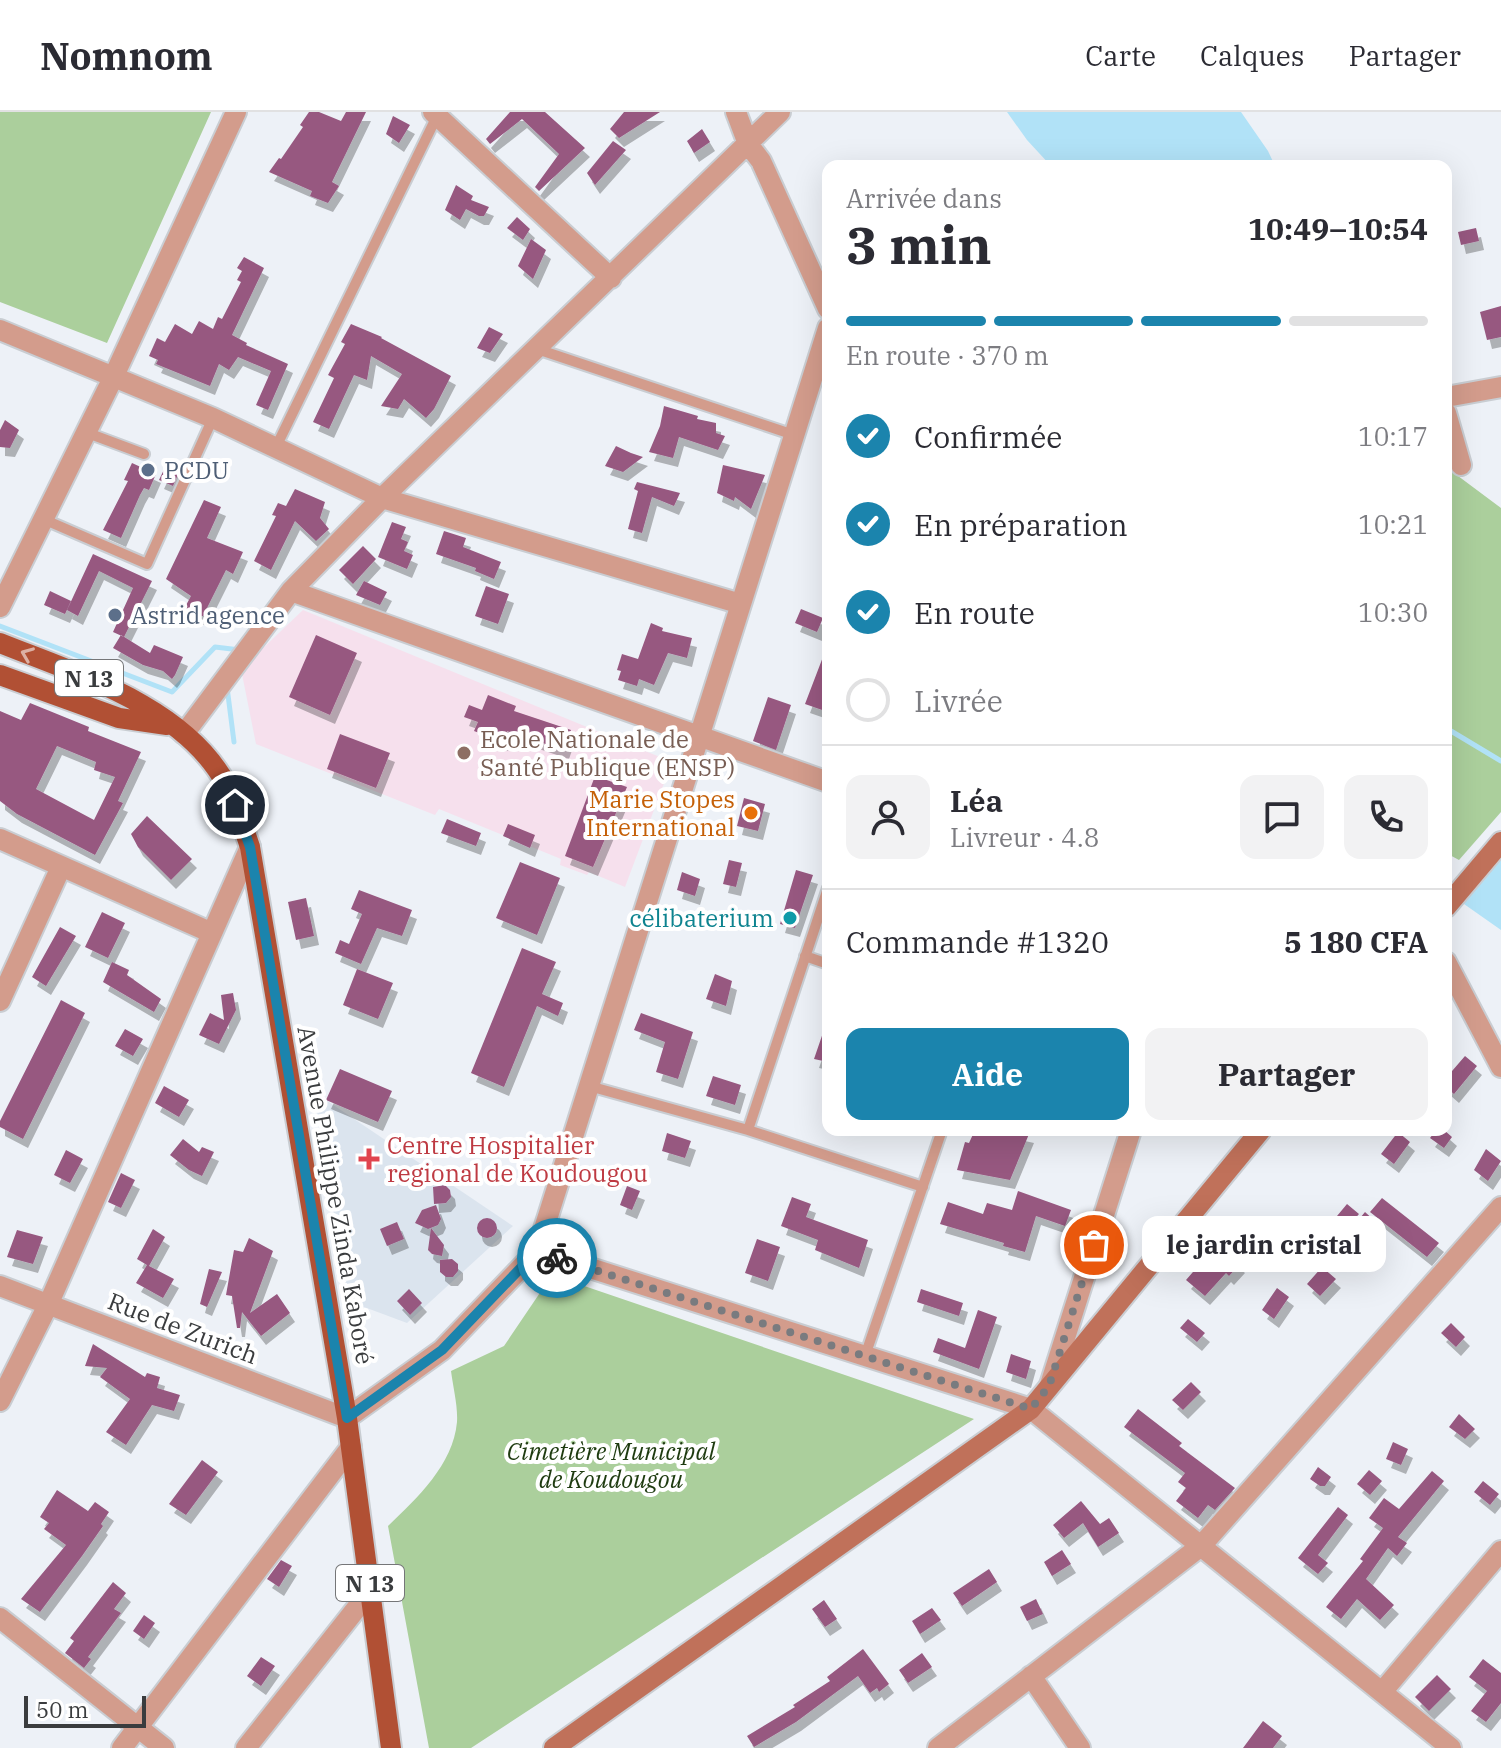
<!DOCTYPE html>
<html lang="fr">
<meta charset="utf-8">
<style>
body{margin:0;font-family:"IBM Plex Serif",serif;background:#f2f2f3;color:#2b2b33;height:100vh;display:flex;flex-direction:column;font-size:30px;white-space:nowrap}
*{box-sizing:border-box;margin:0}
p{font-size:26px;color:#7c7c81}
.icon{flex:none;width:44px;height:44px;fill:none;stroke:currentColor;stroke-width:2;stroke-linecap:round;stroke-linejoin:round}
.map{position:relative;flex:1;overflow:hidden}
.panel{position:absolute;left:822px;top:48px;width:630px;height:976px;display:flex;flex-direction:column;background:#fff;border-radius:16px;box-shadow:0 8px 32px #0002}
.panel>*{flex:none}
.scale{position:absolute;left:24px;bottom:20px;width:122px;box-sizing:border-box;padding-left:8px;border:4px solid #3a3c3e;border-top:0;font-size:22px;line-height:28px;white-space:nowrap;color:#3a3c3e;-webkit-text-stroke:6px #fff;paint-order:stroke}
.pin{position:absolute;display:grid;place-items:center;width:68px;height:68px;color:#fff;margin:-34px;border:4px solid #fff;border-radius:50%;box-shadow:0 2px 8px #0007}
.courier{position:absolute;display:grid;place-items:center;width:80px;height:80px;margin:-40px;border:6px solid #1b84ad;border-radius:50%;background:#fff;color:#222;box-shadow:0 2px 10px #0007}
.bubble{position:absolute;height:56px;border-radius:16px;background:#fff;box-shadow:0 8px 32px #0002;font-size:26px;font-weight:700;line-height:56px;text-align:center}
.overview em{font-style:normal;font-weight:700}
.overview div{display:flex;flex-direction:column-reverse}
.overview{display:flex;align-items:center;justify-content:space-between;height:136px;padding:0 24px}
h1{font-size:52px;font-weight:700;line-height:60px}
.bar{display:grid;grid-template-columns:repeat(4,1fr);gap:12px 8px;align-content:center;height:96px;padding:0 24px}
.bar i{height:10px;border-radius:6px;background:#e1e1e2}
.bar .current{background:#1b84ad}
.bar p{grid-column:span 4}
.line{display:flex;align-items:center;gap:20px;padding:0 24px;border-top:2px solid #e1e1e2}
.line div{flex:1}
.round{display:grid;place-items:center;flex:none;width:84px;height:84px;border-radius:16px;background:#f2f2f3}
ol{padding:0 24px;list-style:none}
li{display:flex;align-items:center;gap:24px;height:88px}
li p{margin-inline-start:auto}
li .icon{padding:8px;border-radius:50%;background:#1b84ad;color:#fff;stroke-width:4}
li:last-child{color:#7c7c81}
li i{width:44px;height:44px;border:4px solid #e1e1e2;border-radius:50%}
.cta{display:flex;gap:16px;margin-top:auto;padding:16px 24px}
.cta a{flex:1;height:92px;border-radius:16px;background:#1b84ad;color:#fff;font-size:32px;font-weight:700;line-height:92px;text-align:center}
.cta a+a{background:#f2f2f3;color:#2b2b33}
header{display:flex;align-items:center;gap:48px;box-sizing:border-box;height:112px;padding:0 40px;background:#fff;border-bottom:2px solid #e1e1e2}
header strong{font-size:38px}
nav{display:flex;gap:44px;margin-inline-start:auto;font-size:28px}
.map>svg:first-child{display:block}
.built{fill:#dbe4ee}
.education{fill:#f6e0ed}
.green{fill:#abcf9c}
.water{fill:#b1e2f7}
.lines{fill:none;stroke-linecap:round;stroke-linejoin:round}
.stream{stroke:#b1e2f7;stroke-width:5}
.building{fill:#975880;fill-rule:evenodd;filter:url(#shadow)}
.lane-casing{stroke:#c9cdd2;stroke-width:14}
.street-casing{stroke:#c9cdd2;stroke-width:24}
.secondary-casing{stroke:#c9cdd2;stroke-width:24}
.primary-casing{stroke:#c9cdd2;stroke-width:24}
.lane{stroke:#d39c8c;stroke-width:10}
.street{stroke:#d39c8c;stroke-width:20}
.secondary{stroke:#c0715a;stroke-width:20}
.primary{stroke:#b15034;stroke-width:20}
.oneway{stroke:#dcb0a4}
.done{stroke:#797b7f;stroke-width:8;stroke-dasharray:0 14.4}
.route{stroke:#1b84ad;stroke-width:10}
.service-dot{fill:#5c6f8a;stroke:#fff;stroke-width:3}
.education-dot{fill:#8d6e63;stroke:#fff;stroke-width:3}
.food-dot{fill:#e8710a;stroke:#fff;stroke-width:3}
.culture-dot{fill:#0f9aa8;stroke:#fff;stroke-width:3}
.health-dot{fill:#e0444e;stroke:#fff;stroke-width:3}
.labels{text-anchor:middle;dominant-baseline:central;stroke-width:8;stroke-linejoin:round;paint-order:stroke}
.shield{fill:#fff;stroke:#757678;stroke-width:2}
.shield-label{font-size:22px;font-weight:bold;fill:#3a3c3e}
.service-label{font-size:24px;fill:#4e5e75;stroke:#fff;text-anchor:start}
.education-label{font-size:24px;fill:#785e54;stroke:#fff;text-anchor:start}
.food-label{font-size:24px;fill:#c56008;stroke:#fff;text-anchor:end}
.culture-label{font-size:24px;fill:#0d838f;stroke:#fff;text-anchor:end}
.health-label{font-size:24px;fill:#be3a42;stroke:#fff;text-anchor:start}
.street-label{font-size:24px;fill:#3a3c3e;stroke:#fff}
.park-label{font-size:24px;font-style:italic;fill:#1e3b10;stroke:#fff}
</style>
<header>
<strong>Nomnom</strong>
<nav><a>Carte</a><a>Calques</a><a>Partager</a></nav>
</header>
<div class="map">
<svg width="1501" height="1636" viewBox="0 0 1501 1636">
<defs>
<filter id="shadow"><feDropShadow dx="5" dy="9" stdDeviation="0" flood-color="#0004"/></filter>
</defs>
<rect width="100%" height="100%" fill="#edf1f7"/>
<path class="built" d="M314,980L513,1114L407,1211L348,1189Z"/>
<path class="education" d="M303,498L672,650L625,775L589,760L587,763L560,753L561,747L439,697L435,703L256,632L241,557Z"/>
<path class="green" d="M0,0H211L107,231L0,190Z
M1446,355L1501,396V700L1459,748L1446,741Z
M552,1163L974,1307L471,1636H429L388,1414C417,1386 453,1353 457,1310C458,1294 453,1275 451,1259L504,1234Z"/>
<path class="water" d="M1007,0H1241L1268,39L1275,54H1051L1027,28Z
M1501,730V818L1454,785Z"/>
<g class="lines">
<path class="stream" d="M0,514L172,580L215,535L240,538
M227,575L234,630
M1446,616L1501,649"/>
</g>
<path class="building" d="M309,0H319L341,9L346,0H366L332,70L339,74L328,91L310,84L312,79L269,60L279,46L281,47L303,15L300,13Z
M510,0H545L585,36L539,79L535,75L559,42L522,7L490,32L486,27Z
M624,0H660L619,26L610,17Z
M393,4L410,13L399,31L386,22Z
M702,17L710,30L694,41L687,29Z
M613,29L626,38L595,73L587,61Z
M456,73L473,84L471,88L489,95L484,104H479L466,97L460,108L445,98Z
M517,105L530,117L523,128L507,116Z
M1476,116L1479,129L1461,133L1458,120Z
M531,127L546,138L533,167L518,154Z
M244,145L264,156L232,223L247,231L246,233L288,252L268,298L256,293L271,259L238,245L229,258L219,252L210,274L156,252L158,248L149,244L157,226L165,230L175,212L192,222L199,209L213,217L218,205L222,207L241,170L237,168L242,159L237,156Z
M1501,194V225L1487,228L1480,200Z
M351,212L382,225L381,226L451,264L434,297L426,306L404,287L398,297L381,294L402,262L371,244L367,268L354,263L329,317L313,310L334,266L328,263L345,232L341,230Z
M489,215L503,222L490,241L477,236Z
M664,294L698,304L697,307L716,311V321L725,324L718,338L679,325L673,346L649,340L660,314Z
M5,308L19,318L10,336L0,335V318Z
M616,334L631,341L643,345L623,360L605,354Z
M169,347L182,353L173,374L159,368Z
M132,351L156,362L149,378L144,376L140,383L121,426L103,418L128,369L124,368Z
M723,353L765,363L751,397L735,385L734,389L717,381Z
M637,370L680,381L674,394L652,385L642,421L628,417L638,379L634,377Z
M295,377L325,390L320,406L329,417L316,429L295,409L271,458L254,449L276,404L272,403L278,391L286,394Z
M204,388L221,395L207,426L243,440L233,462L226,458L203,504H198L184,497L191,484L166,467Z
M392,410L406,415L401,427L408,430L404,439L413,443L407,457L378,445Z
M444,419L466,426L463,435L501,450L494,467L475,459L476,456L436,442Z
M363,434L376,447L353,472L339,458Z
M93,442L152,469L124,525L113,520L133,476L99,459L78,504L67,498Z
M364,469L387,480L380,493L356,483Z
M486,474L509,482L498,512L475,504Z
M50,479L71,489L65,502L44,493Z
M801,497L823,506L817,520L795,511Z
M651,511L663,516L662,519L692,526L687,546L668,541L654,573L639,567L637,574L618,568L621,559L617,558L622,542L638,547Z
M121,523L150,541L154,533L183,545L175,563L172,567L163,559L143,553L113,536Z
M316,523L357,541L330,603L289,585Z
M826,537H828V600L805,592Z
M488,583L516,594L514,599L571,618L564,638L507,619L503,630L474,619L478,610L464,605L469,593L482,598Z
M768,585L791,593L776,638L753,629Z
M30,591L89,615L88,619L141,640L118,689L123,691L95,743L17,702L0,689V599L21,608ZM57,634L96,650L94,658L115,665L94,708L36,677Z
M340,622L390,641L376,676L327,657Z
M595,664L627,675L593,755L565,744Z
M744,686L765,692L758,719L737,714Z
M147,704L192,747L171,768L138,735L131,722Z
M447,707L481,721L476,734L441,721Z
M508,712L535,723L530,736L503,724Z
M729,748L742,751L736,775L723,772Z
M520,750L560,766L537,823L496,806Z
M796,758L813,763L795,816L780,812Z
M682,760L700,767L695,784L677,778Z
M359,778L412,798L402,824L377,816L361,852L335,841L340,828L349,832L362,802L351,797Z
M306,786L314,824L296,828L288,790Z
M102,800L125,811L108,846L85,835Z
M60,815L76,824L46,874L32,865Z
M522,836L556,850L542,882L563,891L558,904L537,894L504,975L471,961Z
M112,850L129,858L127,863L161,887L154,900L103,870Z
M357,857L393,871L378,907L343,893Z
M715,862L732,869L726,894L706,887Z
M233,881L236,898L219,932L199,923L210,901L224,908L221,883Z
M61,888L85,901L23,1027L0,1015V1009Z
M641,901L693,920L678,967L656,960L665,930L634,918Z
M826,912H828V950L814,947Z
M125,917L143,927L133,944L115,934Z
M1465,944L1477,954L1454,982L1446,975V966Z
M340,957L392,979L378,1010L326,988Z
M713,964L741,973L735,993L706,984Z
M164,974L189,988L179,1005L155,991Z
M975,1018H1011L1029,1022L1010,1068L957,1058L965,1030L969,1031Z
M1436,1018H1444L1452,1025L1444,1036L1430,1026Z
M1398,1020L1410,1030L1394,1052L1381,1042Z
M667,1021L691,1029L685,1046L662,1039Z
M183,1027L199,1040L202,1035L214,1040L202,1064L189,1058L170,1043Z
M1486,1037L1501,1049L1488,1069L1474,1058Z
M66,1038L83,1047L70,1071L54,1063Z
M121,1061L135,1068L121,1096L108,1090Z
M445,1073L450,1078L451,1085L446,1091L434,1092L433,1075Z
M627,1074L640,1079L632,1098L620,1093Z
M1018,1079L1071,1098L1065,1114L1036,1104L1025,1140L1003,1134L1004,1131L940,1112L948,1090L983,1102L987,1091L1012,1098Z
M792,1085L811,1092L806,1105L868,1128L859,1156L815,1138L818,1128L781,1114Z
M1382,1086L1439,1131L1427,1145L1370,1100Z
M1347,1092L1359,1102L1339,1125L1327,1116Z
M436,1093L441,1107L438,1113L428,1117L415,1111L422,1098Z
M1365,1100L1377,1111L1366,1122L1355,1112Z
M477 1116a10 10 0 1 1 20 0a10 10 0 1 1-20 0Z
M397,1110L404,1127L387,1134L380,1117Z
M431,1116L444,1133L442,1144L432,1142L428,1138Z
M153,1117L165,1125L149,1154L174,1167L163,1186L136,1171L147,1153L137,1147Z
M17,1118L43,1125L33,1152L7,1145Z
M249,1126L273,1139L250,1201L277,1182L290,1201L261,1224L242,1200L240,1216H237L232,1184L226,1183L234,1138L243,1140Z
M757,1127L780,1135L768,1169L745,1161Z
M1225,1139L1240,1152L1229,1164L1226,1161L1205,1184L1186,1168L1199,1153L1207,1160Z
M452,1147L458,1152V1159L453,1165H446L440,1160V1148Z
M1322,1155L1336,1167L1320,1184L1307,1172Z
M209,1157L222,1160L207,1195L200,1192Z
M1277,1176L1289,1185L1274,1207L1262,1198Z
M409,1177L422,1191L410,1203L397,1189Z
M921,1177L963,1191L959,1204L917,1190Z
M978,1198L997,1205L979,1257L933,1240L938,1226L965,1236Z
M1188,1207L1205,1221L1197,1230L1180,1216Z
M1451,1211L1465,1225L1456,1235L1441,1221Z
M93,1232L145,1265L147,1261L160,1265L157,1276L180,1283L174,1299L152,1293L126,1333L106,1320L130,1287L100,1265L107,1256L85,1254Z
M1011,1242L1031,1249L1026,1267L1006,1260Z
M1191,1270L1201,1280L1183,1298L1172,1288Z
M1138,1297L1182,1331L1179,1334L1235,1376L1215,1398L1208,1393L1198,1406L1176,1389L1186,1376L1178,1370L1185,1361L1124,1315Z
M1459,1302L1475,1317L1465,1327L1449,1315Z
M1393,1330L1408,1337L1401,1353L1386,1347Z
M202,1348L218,1360L186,1403L169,1392Z
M1318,1355L1331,1365L1325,1374H1320L1310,1367Z
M1369,1358L1382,1369L1370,1383L1357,1372Z
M1432,1359L1444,1369L1398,1425L1407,1431L1397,1444L1388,1436L1366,1467L1394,1493L1380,1508L1357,1487L1341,1507L1326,1495L1363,1449L1360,1447L1383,1416L1369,1406L1384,1386L1399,1397Z
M1483,1369L1499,1382L1490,1393L1474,1380Z
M57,1378L88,1399L95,1390L109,1400L101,1412L103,1414L82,1444L40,1500L21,1487L66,1433L44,1417L49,1411L40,1405Z
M1081,1389L1100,1412L1109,1406L1119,1421L1098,1435L1083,1411L1064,1426L1053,1413Z
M1338,1395L1348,1403L1318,1443L1328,1451L1318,1462L1298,1446Z
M1062,1438L1071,1452L1052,1464L1044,1450Z
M281,1448L292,1454L279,1475L267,1467Z
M989,1457L997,1470L962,1494L953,1481Z
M113,1470L126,1481L114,1497L121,1501L88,1545L91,1547L84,1556L65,1541L74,1529L70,1526Z
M1036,1487L1043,1502L1027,1509L1020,1495Z
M824,1488L837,1507L825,1515L812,1497Z
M932,1496L941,1508L920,1522L912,1509Z
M144,1503L155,1511L144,1527L133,1519Z
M863,1537L889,1572L879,1580L877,1576L870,1581L858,1564L796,1610L754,1635L747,1624L795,1595L793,1593L830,1569L827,1565Z
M922,1541L932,1555L908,1571L899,1558Z
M261,1545L275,1554L261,1574L247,1564Z
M1483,1547L1501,1561V1591L1486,1610L1471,1599L1487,1579L1469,1565Z
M1437,1563L1451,1577L1429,1599L1415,1585Z
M1263,1609L1282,1624L1273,1636H1243Z"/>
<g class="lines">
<defs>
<path id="lane" d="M537,237L794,323
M85,320L144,342
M276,335L438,2
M43,407L147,452L213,306
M805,844L828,852
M589,974L748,1018L923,1075
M748,1018L828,776
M865,1244L942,1018"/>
<path id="street" d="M433,0L611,166
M736,0L748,32L761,49L828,197
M0,218L213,306L382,386L741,492
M1446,285L1501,275
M1446,301L1461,353
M291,479L828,670
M0,495L113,266L236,0
M184,622L291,479L382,386L780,0
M0,727L212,821
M1446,850L1501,955
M0,889L61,755
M537,1139L1031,1297L1451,1636
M0,1174L347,1306L442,1238L537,1139L828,216
M1050,1273L1131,1018
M0,1289L48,1193L250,735
M0,1506L164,1636
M1031,1564L1080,1636
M1382,1580L1501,1439
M122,1636L351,1335
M246,1636L371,1478
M938,1636L1201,1434L1501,1095"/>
<path id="secondary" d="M1446,795L1501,730
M554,1636L1031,1297L1261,1018"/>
<path id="primary" d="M0,531C77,562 184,594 226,672C236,692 243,714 250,735L347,1306L391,1636
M0,563L119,606L167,613"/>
</defs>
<use href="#lane" class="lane-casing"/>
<use href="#street" class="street-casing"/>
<use href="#secondary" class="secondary-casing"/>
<use href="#primary" class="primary-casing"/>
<use href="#lane" class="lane"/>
<use href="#street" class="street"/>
<use href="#secondary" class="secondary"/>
<use href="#primary" class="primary"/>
</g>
<defs><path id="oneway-chevron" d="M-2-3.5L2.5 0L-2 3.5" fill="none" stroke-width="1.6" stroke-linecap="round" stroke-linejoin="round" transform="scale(2)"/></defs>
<use class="oneway" href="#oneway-chevron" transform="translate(27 542) rotate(-158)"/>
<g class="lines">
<path class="done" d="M557,1146L1031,1297L1049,1274L1094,1133"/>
<path class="route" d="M235,693L250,735L347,1306L442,1238L537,1139L557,1146"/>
</g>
<g class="service-dot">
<circle cx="148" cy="358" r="8"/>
<circle cx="115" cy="503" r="8"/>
</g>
<circle class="education-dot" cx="464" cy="641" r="8"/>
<circle class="food-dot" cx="751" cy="701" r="8"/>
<circle class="culture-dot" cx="790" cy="806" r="8"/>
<path class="health-dot" d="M365 1035h8v8h8v8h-8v8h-8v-8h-8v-8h8z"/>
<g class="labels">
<g class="shield">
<rect x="55" y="548" width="68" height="36" rx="6"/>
<rect x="336" y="1453" width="68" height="36" rx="6"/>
</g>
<g class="shield-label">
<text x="89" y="566">N 13</text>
<text x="370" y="1471">N 13</text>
</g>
<g class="service-label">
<text x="164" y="358">PCDU</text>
<text x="131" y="503">Astrid agence</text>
</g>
<g class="education-label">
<text x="480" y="627">Ecole Nationale de<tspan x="480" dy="28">Santé Publique (ENSP)</tspan></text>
</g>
<g class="food-label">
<text x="735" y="687">Marie Stopes<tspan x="735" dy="28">International</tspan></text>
</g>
<g class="culture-label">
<text x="774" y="806">célibaterium</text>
</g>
<g class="health-label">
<text x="387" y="1033">Centre Hospitalier<tspan x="387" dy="28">regional de Koudougou</tspan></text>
</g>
<g class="street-label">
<text transform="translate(336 1083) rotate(80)">Avenue Philippe Zinda Kaboré</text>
<text transform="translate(183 1216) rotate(21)">Rue de Zurich</text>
</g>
<g class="park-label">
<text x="611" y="1339">Cimetière Municipal<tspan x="611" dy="28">de Koudougou</tspan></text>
</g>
</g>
</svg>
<div class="scale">50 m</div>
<div class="pin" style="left:1094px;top:1133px;background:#ea580c"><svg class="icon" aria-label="bag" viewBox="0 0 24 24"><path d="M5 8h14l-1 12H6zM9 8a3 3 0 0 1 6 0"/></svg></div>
<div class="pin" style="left:235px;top:693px;background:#1f2937"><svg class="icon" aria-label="home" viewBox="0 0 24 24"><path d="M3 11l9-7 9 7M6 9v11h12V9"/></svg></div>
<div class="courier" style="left:557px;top:1146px"><svg class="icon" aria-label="bike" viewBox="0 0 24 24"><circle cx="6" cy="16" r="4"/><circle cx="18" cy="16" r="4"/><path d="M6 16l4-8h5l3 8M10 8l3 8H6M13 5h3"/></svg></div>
<div class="bubble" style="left:1142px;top:1104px;width:244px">le jardin cristal</div>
<section class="panel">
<div class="overview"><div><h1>3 min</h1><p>Arrivée dans</p></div><em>10:49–10:54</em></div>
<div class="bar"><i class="current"></i><i class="current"></i><i class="current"></i><i></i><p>En route · 370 m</p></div>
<ol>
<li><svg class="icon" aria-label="check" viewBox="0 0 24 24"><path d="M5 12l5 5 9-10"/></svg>Confirmée<p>10:17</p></li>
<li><svg class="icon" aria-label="check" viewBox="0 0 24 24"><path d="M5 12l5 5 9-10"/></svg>En préparation<p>10:21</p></li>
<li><svg class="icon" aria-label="check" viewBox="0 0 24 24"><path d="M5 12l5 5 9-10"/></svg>En route<p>10:30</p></li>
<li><i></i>Livrée</li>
</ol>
<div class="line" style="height:144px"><a class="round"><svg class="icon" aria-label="person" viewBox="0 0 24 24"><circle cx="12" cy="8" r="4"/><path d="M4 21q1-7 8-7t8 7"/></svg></a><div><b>Léa</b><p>Livreur · 4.8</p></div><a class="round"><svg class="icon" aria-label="chat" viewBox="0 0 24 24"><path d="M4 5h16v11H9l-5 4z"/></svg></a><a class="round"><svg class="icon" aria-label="phone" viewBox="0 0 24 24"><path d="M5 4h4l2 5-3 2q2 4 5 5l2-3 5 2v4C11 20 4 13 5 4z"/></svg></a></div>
<div class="line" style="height:104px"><div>Commande #1320</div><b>5 180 CFA</b></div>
<div class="cta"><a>Aide</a><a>Partager</a></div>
</section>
</div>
